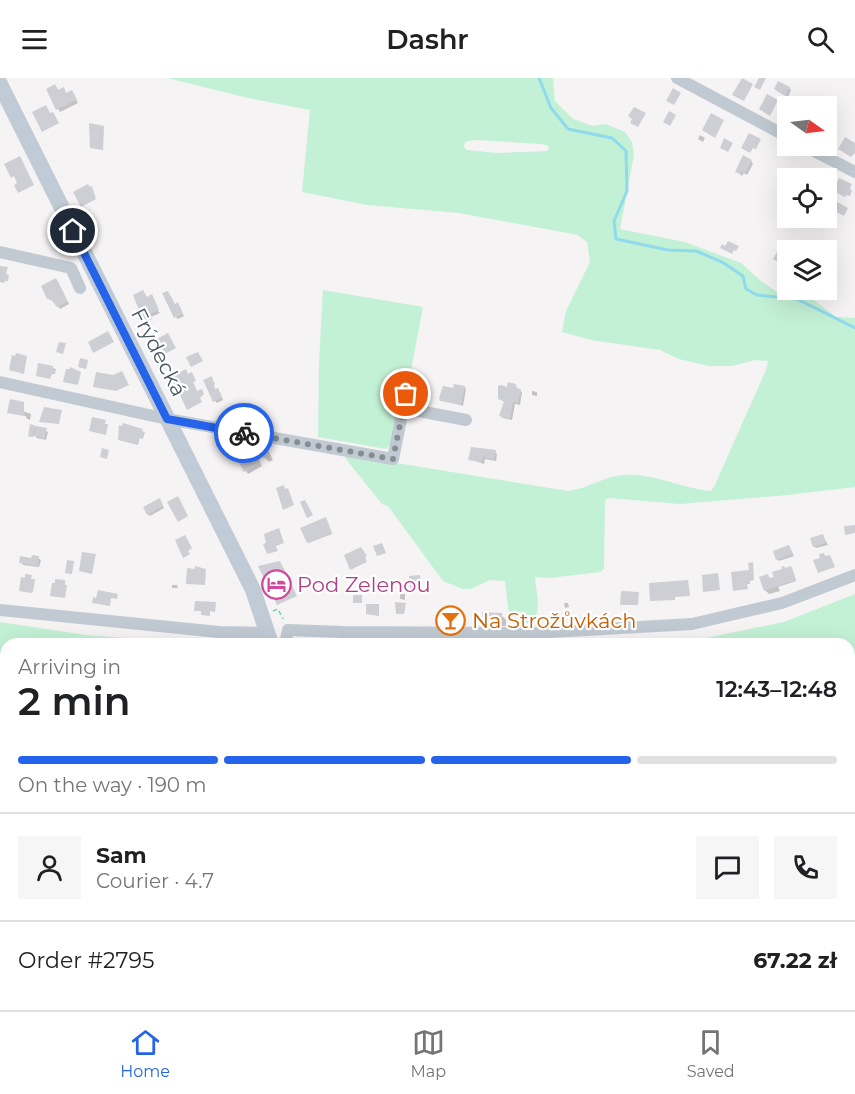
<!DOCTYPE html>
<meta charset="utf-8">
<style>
body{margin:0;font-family:Montserrat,sans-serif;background:#f6f6f6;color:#202124;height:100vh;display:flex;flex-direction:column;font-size:22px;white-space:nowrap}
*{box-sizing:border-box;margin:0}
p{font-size:20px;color:#757577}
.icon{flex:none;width:33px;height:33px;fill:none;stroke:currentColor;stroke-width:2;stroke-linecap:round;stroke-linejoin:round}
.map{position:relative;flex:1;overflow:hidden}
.panel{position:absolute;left:0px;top:560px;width:855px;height:374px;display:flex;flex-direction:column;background:#fff;border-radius:18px 18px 0 0;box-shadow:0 6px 24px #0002}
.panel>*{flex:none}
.needle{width:39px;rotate:104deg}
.controls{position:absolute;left:777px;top:18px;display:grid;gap:12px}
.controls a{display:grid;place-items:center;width:60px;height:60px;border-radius:0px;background:#fff;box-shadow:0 6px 24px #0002;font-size:30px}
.pin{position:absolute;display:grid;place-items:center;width:51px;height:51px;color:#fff;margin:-26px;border:3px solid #fff;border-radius:50%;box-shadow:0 2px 6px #0007}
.courier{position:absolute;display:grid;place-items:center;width:60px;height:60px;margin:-30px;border:4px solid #2563eb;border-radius:50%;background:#fff;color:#222;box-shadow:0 2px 8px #0007}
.headline em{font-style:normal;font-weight:600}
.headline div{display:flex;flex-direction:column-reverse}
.headline{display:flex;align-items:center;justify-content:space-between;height:102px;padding:0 18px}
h1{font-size:39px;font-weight:600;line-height:45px}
.bar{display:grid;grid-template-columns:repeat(4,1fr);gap:9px 6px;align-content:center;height:72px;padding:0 18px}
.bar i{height:8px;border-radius:4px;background:#e0e0e0}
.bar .active{background:#2563eb}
.bar p{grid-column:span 4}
.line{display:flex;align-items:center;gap:15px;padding:0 18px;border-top:2px solid #e0e0e0}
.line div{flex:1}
.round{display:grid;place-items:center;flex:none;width:63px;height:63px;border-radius:0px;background:#f6f6f6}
header{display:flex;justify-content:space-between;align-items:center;height:78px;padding:0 18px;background:#fff;font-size:27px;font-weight:600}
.menu{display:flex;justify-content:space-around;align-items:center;height:84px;border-top:2px solid #e0e0e0;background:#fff;font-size:16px;color:#757577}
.menu a{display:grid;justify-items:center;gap:3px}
.menu .active{color:#2563eb}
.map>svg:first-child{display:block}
.green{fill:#c3f1d5;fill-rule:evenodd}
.shadow{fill:#0003}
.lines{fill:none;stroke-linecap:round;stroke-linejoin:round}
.stream{stroke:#90daee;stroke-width:3}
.building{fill:#cdcfd5}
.trunk-casing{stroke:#7690ad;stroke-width:22}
.path{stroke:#7ad0a6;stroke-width:1.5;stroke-dasharray:4.5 3;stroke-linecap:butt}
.service{stroke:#c1cad2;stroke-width:6}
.minor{stroke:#c1cad2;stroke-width:12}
.secondary{stroke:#c1cbd6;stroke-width:16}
.trunk{stroke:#9fb4c9;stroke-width:20}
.done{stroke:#868d94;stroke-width:6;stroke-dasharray:0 10.8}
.route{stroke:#2563eb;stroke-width:8}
.labels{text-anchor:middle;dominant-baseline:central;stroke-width:4.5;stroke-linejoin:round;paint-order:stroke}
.street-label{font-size:21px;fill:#4a5661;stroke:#fff}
.hotel-label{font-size:21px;fill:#b23c85;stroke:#fff;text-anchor:start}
.food-label{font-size:21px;fill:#c56008;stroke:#fff;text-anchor:start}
</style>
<header><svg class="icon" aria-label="menu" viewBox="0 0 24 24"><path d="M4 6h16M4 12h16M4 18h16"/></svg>Dashr<svg class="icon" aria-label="search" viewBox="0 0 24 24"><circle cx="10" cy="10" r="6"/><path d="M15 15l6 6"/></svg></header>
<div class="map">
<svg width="855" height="932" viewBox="0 0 855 932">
<rect width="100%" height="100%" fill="#f5f3f3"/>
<path class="green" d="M167,0H553L555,23L573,41L593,48L606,46L625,54L632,64L634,77L620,151L685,164L741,185L760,202L777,214L806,216L836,239L855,240V409L788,417L680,426L609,420L605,422L604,491L601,494L549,500L535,499C536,514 542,532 533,544L515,547L509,537L505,503L490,502L471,511H463L443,503L388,428L382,426L345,380L347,377L568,413C587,411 603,399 622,397C652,394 681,410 711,413L714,409L766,292L768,283L755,282L732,288H709L679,281L660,272L591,262L562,254L566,233L590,184L587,164L578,157L459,135L367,127L302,114L310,32L248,20ZM475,62L542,66L548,68L549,71L547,73L497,75L467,72L464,69L465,64Z
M323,212L423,229L408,308L401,312L391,366L386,371L318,359L319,284Z
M855,516V683L849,686V566L694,565L711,559L784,544Z
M0,544L86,557L190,565L6,566V807L0,806Z
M0,892L6,894V927H116L117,932H0Z
M119,927H283L289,932H119Z
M372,927H434L437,932H370Z"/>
<path class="shadow" d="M55,8L59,13L73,16L78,25L60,34L48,12Z
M789,10L791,12L788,19L778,13Z
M700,57L705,60L703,64L698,61Z
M751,83L753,86L747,97L744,95L742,98L737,93Z
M58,204L69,226L60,231L53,221L50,222L48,220Z
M146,221L160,235L151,239L152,241L147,244L139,231Z
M175,228H179L184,238L178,241L176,239Z
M211,300L215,306L213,307L215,313L220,314L223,322L217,325L215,323Z
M516,307L517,311L522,314L520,327L515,326L512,342L503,340L501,338L505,324L499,321L508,311Z
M464,309L466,311L463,328L442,322L454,312Z
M532,313L537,314V318L532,317Z
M22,333L31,336L30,342L26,340V338L10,335Z
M35,349L48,354L46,362L37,360L34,356L33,359L30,358Z
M264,369L269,374L273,382L269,384L264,379Z
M255,370L261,375L256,377L262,388L248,396L236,375Z
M495,374L497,376L496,383L485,381L484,386L470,381Z
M161,424L164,430L150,438L148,436Z
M326,442L332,456L308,465Z
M823,458L828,467L816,470L814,468Z
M789,469L794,478L779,483L777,481Z
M38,480L41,482L39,489L23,487L21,484Z
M792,490L796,503L778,509L780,513L769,516L765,512L768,498L771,501Z
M172,507H177L178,510H172Z
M400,516H405V522L400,521Z
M564,525H568L569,529L565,530Z
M501,537L506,542V548H489L484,543Z"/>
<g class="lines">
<path class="stream" d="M539,0L551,30L568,51L612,60L626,73L627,113L614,143L616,161L668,172L696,173L722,184L743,198L746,211L757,217L797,221L855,250"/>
</g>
<path class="building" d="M742,0L753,6L744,23L732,17Z
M759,0H766L760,12L754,9Z
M778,3L790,9L785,18L774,11Z
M55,6L58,12L64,9L66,15L72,12L77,22L56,32L46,11Z
M673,10L681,15L674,27L666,23Z
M767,16L778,22L770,38L759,31Z
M46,27L50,35L53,34L59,45L42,54L32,34Z
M634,29L646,35L638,49L630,45L632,41L628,38Z
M669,33L676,37L670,48L663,44Z
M711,35L724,42L715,60L702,52Z
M89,45L104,48L103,72L90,70Z
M749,55L761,61L756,71L753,70L750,75L741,70Z
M845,59L855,65V75L851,79L838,71Z
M724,60L733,65L728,74L720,70Z
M743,77L752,82L745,96L742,94L740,96L735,94Z
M20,78L34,107L18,115L14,107L17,105L14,98L11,100L4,86Z
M839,100L852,106L850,110L852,113L850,118L847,117L845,119L833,113Z
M88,106L90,109L92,108L96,121L81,129L73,114Z
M837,124L848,130L844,138L833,132Z
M728,163L739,168L736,173L734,172L732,176L720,170L722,166L725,168Z
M777,174L785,179L782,186L773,181Z
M0,188L8,189L6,196L9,197L8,203H5L4,205L0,204Z
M56,200L68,224L57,229L50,220L47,221L41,208Z
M143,212L147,219L152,216L159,232L150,236L151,239L143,242L133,217Z
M168,213L175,226L178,224L183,236L174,240L162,215Z
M108,253L114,264L93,275L88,264Z
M168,255L176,270L161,278L153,263Z
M59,264L66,265L63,276L56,274Z
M198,274L203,283L191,289L186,279Z
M16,275L27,278L24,296L9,292L12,277L15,278Z
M80,280L88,282L86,291L78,289Z
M38,285L53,288V290L56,291L55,296H52L50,301L36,298Z
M70,289L81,294L78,307L63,304L66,291H70Z
M186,291L188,296L192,294L196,303L193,304L197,313L202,311L204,316L200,320L202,324L187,332L171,299Z
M122,293L129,307L116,313L93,309L96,294L113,297Z
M212,298L215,311L218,310L222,320L213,324L203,302Z
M508,304L516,306V310L521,311L518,325L513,324L510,341L499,338L504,323L498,321V308L501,307L507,309Z
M454,306L465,308L461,327L440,323L439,320L443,308L453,310Z
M10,321L24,324V338L7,335Z
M44,329L62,332L59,346L39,344Z
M92,339L106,342L105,346H108L106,357L89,353Z
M123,345L143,351L142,353L145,354L143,361L140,360L138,367L118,362L119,347L122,348Z
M30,346L36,348L32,359L28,358Z
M36,348L47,350L44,361L34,358Z
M247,364L252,370L256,368L258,373L255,375L261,386L244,394L234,375L243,370L241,367Z
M264,367L269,377L263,380L258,370Z
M471,369L496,372L494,382L483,379L482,384L468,382Z
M102,370L109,372L107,381L100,379Z
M284,407L285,411L288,410L294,427L283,432L276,410Z
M178,418L188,438L178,444L167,424Z
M160,420L163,428L147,437L143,429Z
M305,422L313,437L307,440L300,424Z
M326,439L332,455L307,465L300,450Z
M855,447V455L845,457L844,448Z
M279,450L284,465L276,468L278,473L267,476L263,466L266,465L264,456Z
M823,456L826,465L813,469L810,460Z
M185,457L192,470L188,473L190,476L183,480L175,462Z
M382,465L386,475L377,478L373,468Z
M789,467L793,476L776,482L773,473Z
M361,469L367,478L365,479L367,484L350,492L344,477Z
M82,474L96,476L92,496L79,493Z
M824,475L825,478L830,477L835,489L818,495L813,482L820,480L819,476Z
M32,477L39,478L38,488L19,485L20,478L31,480Z
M67,482L74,483L72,496L65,495Z
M280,483L297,518L277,527L258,488Z
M753,484L754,502L750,503V506H747L748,511L733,513L731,494L749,492L748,485Z
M195,488L206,491L205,507L186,506L187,490L195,491Z
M784,488L785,490L791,488L796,502L764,513L759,499L768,496L769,500L774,499L772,494L782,491L781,489Z
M718,495L720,512L703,514L702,497Z
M25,496L32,497L31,501H35L33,514L31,515L19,513L21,499L25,500Z
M420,497L421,508L410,510L409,498Z
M55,501L65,502V507H67L65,520L50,518L52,505H55Z
M688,502L690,518L675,519V522L650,523L649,505Z
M98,512L118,516L117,521L111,520L110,528L92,525L93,519L96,520Z
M621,513L639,514L638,527H620Z
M353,517H362V525H353Z
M195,523L216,524L215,534L210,533V538L201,537V533H194Z
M395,524L406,525L404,536H396Z
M366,526H379V538L366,536Z
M446,532H453V537H460L457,548H444Z
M482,534L502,535V544L483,543Z
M855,892V932H669L679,927H849V895Z"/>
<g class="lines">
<defs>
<path id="trunk" d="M849,720L855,717
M849,739L855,736
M0,840L6,841
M0,857L6,858
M307,927L312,932
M365,932L367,927"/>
</defs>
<use href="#trunk" class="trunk-casing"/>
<path class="path" d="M273,533L278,531L283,541
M0,886L6,888
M113,927L114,932"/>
<path class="service" d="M849,793L855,790
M610,932L612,927"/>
<path class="minor" d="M677,0L788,59
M804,68L855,94
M0,174L71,190L80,210
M0,304L167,341L393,381L406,316
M403,330L466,342
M0,532L219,554L268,555
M285,566L288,552L343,554L532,555L692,546L782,525L855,497"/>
<path class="secondary" d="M0,6L253,512L271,566
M444,927L447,932"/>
<use href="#trunk" class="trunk"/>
</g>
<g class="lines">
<path class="done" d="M244,355L393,381L406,316"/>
<path class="route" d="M73,153L167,341L244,355"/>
</g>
<defs>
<symbol id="hotel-ring" viewBox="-11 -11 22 22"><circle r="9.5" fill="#fff" stroke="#d1479c" stroke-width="1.5"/><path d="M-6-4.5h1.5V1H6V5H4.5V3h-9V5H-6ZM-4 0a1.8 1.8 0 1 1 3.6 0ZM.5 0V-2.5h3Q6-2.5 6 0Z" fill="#d1479c"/></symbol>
<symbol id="bar-ring" viewBox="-11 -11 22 22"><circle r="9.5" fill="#fff" stroke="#e8710a" stroke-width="1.5"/><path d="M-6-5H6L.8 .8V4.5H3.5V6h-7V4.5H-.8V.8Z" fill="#e8710a"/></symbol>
</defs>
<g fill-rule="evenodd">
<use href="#hotel-ring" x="260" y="490" width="33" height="33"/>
<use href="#bar-ring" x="434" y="526" width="33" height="33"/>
</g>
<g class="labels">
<g class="street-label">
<text transform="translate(159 274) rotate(63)">Frýdecká</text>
</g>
<g class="hotel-label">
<text x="297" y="506">Pod Zelenou</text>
</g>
<g class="food-label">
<text x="472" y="542">Na Strožůvkách</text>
</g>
</g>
</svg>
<div class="controls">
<a><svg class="needle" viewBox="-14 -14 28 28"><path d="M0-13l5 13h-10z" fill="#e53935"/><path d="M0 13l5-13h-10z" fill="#757577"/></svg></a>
<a><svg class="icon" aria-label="locate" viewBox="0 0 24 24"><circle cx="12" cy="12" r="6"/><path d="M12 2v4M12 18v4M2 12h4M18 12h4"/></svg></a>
<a><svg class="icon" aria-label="layers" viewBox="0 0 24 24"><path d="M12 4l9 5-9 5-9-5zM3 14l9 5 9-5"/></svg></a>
</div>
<div class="pin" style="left:406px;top:316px;background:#ea580c"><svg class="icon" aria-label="bag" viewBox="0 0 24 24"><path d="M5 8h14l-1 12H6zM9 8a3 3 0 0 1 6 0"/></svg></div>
<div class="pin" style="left:73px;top:153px;background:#1f2937"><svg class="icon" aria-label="home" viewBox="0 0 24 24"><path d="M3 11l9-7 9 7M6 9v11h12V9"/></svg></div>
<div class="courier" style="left:244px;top:355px"><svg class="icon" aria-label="bike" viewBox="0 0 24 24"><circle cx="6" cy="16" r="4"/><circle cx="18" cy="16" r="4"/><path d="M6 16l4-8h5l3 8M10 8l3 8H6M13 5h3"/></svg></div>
<section class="panel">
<div class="headline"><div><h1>2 min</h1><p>Arriving in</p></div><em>12:43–12:48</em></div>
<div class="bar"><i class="active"></i><i class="active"></i><i class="active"></i><i></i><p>On the way · 190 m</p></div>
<div class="line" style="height:108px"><a class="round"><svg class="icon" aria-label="person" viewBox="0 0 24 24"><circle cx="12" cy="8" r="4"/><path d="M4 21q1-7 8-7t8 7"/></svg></a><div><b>Sam</b><p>Courier · 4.7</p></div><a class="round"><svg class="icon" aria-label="chat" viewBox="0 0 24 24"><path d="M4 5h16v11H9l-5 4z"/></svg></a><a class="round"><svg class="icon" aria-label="phone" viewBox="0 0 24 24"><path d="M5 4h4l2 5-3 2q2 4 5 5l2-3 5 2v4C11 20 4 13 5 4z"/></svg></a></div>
<div class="line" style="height:78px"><div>Order #2795</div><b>67.22 zł</b></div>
</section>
</div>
<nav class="menu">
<a class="active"><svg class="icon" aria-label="home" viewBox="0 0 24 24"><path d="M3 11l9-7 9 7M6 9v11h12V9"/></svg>Home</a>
<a><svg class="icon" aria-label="map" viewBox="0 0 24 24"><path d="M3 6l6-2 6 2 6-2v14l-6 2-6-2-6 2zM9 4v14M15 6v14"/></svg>Map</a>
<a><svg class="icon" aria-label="saved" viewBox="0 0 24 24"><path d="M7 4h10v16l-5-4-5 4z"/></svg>Saved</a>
</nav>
